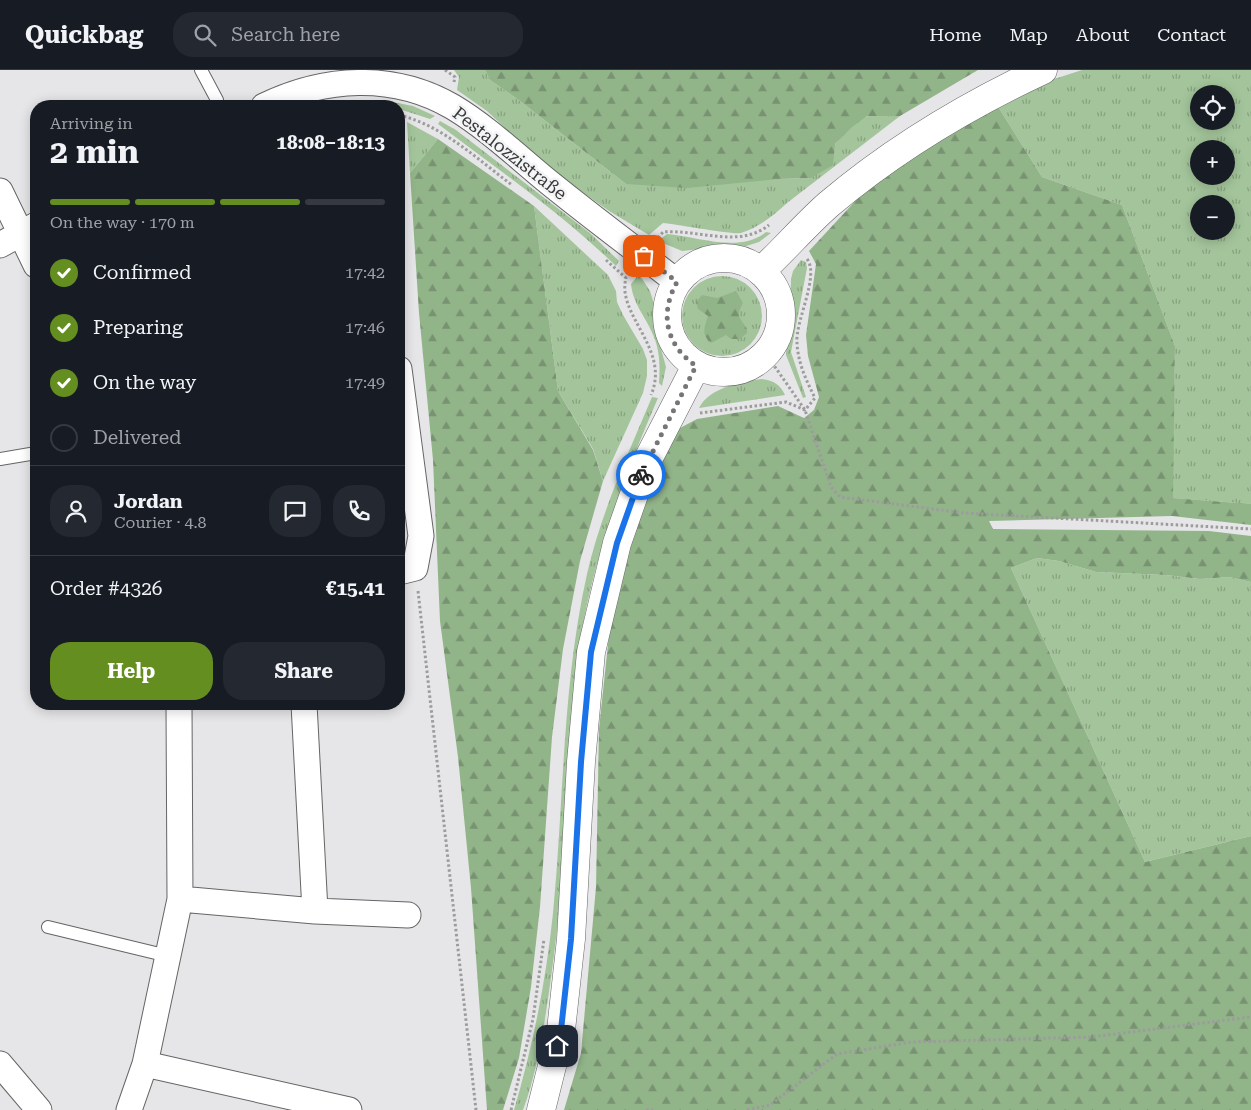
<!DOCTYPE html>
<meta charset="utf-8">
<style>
body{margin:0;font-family:"Roboto Serif",serif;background:#242831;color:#f1f3f6;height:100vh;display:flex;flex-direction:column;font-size:19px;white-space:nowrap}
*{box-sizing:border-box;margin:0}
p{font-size:16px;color:#9ea1a6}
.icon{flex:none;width:28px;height:28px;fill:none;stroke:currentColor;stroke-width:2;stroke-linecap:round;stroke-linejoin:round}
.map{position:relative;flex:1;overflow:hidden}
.sheet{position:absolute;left:30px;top:30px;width:375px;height:610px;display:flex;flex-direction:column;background:#171b24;border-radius:20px;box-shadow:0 2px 12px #0003}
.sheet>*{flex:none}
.tools{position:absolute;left:1190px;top:15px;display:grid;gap:10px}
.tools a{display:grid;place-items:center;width:45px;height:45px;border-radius:50%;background:#171b24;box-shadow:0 2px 12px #0003;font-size:25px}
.pin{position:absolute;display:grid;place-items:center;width:42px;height:42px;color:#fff;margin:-21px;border-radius:10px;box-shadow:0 2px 8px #0006}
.courier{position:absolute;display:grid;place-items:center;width:50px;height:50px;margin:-25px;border:4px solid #1a73e8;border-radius:50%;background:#fff;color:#222;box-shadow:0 1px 6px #0007}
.summary em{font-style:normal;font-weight:700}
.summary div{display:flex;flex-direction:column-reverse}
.summary{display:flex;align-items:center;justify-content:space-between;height:85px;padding:0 20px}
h1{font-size:32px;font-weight:700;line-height:38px}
.bar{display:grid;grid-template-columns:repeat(4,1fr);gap:8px 5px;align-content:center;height:60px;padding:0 20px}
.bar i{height:6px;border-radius:4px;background:#363941}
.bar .selected{background:#648f20}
.bar p{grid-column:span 4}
.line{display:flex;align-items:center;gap:12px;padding:0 20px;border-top:1px solid #363941}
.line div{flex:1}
.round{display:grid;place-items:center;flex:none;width:52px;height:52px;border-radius:20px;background:#242831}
ol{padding:0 20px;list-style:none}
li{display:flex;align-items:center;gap:15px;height:55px}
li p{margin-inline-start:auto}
li .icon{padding:5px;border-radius:50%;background:#648f20;color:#fff;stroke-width:4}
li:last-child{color:#9ea1a6}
li i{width:28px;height:28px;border:2px solid #363941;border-radius:50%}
.button{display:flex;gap:10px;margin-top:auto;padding:10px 20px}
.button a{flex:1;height:58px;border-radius:20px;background:#648f20;color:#fff;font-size:20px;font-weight:700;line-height:58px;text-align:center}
.button a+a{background:#242831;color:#f1f3f6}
header{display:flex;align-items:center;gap:30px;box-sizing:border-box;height:70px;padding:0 25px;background:#171b24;border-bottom:1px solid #363941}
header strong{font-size:24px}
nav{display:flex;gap:28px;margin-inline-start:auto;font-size:18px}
.search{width:350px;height:45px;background:#242831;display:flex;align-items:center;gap:12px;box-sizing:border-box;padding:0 18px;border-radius:20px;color:#9ea1a6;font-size:19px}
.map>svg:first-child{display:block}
.grass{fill:url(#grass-tufts);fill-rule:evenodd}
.forest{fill:url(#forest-firs)}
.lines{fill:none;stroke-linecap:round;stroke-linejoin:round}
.service-casing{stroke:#656566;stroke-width:14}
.minor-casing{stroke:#656566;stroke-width:27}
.secondary-casing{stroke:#656566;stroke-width:29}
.path{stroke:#9c9c9d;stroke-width:3;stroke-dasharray:2.5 2.5;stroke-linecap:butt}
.service{stroke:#fff;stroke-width:12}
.minor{stroke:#fff;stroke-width:25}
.secondary{stroke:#fff;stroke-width:28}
.done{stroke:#767676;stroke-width:5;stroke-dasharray:0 9}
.route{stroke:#1a73e8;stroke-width:6}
.labels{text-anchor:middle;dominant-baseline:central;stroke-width:5;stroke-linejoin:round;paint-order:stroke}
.street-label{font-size:18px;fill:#393939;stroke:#f3f4f5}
</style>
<header>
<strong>Quickbag</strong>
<div class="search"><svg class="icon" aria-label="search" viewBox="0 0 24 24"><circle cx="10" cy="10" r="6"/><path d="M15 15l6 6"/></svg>Search here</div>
<nav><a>Home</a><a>Map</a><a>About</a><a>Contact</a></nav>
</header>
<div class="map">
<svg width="1251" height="1040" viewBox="0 0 1251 1040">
<defs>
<pattern id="grass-tufts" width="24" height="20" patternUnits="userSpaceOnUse" patternTransform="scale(1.25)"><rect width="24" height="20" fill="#a4c59b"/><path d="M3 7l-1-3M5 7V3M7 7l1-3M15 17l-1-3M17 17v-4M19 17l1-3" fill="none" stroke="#87a17f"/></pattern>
<pattern id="forest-firs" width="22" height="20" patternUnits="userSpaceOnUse" patternTransform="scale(1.25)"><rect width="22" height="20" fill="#92b489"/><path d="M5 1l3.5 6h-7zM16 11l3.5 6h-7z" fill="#789371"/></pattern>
</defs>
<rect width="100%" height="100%" fill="#e6e6e8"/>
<path class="grass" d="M454,0H485L490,10L520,31L626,114L811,108C822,92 849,50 868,46C878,44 890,46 900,46L787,133C773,146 759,157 741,163C732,165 676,154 663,153L649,165L609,141L543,94L487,41L457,20L459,7Z
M1082,0H1251V434L1172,428L1175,276L1122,135L1042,107L997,35L1048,11ZM1199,24H1226V51H1199ZM1199,79H1226V106H1199ZM1199,134H1226V161H1199Z
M382,30L413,36L435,46L430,49L399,39V36H311L342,31Z
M440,51L456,60L590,163L619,191L616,196C561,143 499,100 438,54Z
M407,52L438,69L410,103Z
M534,136L608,205L616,221L617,232L623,245L643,279L647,290V306L643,323L603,411L593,379L558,321Z
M766,162L771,163L759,172L740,178L719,177L682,181L658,171L667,164C696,166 740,184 766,162Z
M801,190L806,192L807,198L791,282L806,327L803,328L786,285L790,255L791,209L793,201Z
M639,204L650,221L655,237L658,268L666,297L662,316L659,313C660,297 660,282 654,267C647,248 633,235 631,214Z
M682 246a40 40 0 1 1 80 0a40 40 0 1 1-80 0Z
M762,309C774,311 780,314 785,325L699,338C710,317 741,312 762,309Z
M652,327L658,328C621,413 588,501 577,594C574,625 573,657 571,689C566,764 561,839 550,915C544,957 538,999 523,1040H514C533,975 546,911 553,843C564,731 562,615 587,504C601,443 628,384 652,327Z
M1037,488L1059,491L1096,502L1166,505L1200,509L1229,507L1251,512V766L1145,792L1011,498Z"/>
<path class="forest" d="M485,0H978L900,46H867L852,57L835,74L833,95L811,108L779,109L687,118L626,114L520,31L490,10Z
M997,35L1042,107L1122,135L1175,276L1173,428L1251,434V455L1172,446L989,451L993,459L1209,461L1251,466V512L1229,507L1200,509L1166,505L1096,502L1059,491L1037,488L1011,498L1145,792L1251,766V1040H564L581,983L596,817L599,659L609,565L627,484L659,396L680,358L697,349L778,336L804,348L814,340L819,327L808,286L806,265L816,194L809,181L859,127L904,92Z
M438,69L534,136L558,321L593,380L603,411L580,491L563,579L552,667L540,837L531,917L519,988L503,1040H487L471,818L458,687L440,551L433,390L419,243L410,103Z
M736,221L743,233C735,248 740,246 747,259V263L740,269H731L726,265L711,273C701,264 704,258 708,246L698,239L696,232L702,225L717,228Z"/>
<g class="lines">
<defs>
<path id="service" d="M201,0L217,30
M0,389L36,383
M48,857L168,886"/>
<path id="minor" d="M264,36C324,7 393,2 453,37C488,58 519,88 551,114C593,148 635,179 677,212
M0,121L36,195
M0,175L36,155
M399,299L421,466L415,498L399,502
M304,634L315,841
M180,829L315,841L408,845
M0,994L39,1040
M145,994L349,1040
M129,1040L145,994L180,829L179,634"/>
<path id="secondary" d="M667 245a57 57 0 1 1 114 0a57 57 0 1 1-114 0Z
M761,201C784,180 805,155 829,134C894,79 966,36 1043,0
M541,1040L561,960L571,869L581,692L591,582L617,473L643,399L696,296"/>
</defs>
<use href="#service" class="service-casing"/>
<use href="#minor" class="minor-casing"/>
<use href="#secondary" class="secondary-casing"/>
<path class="path" d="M445,0L455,7L454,12
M399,45C442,55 477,89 512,115
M658,168L663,162C698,159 739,179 769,155
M606,190L626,208C616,245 671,279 651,325
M766,284L805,340L831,417L840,427L964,443L1251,459
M700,343L786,332L805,340L815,328C806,310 798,293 797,273C795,251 820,206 807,189
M418,521L476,1040
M511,1040L533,949L544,869
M646,1040H653
M747,1040L770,1035L837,984L912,972L1091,967L1251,947"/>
<use href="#service" class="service"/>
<use href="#minor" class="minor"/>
<use href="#secondary" class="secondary"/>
</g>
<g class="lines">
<path class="done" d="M641,405L696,296C666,275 659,244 677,212L644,186"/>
<path class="route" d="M557,976L561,960L571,869L581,692L591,582L617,473L641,405"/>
</g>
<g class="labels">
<g class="street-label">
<text transform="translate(510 83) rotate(38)">Pestalozzistraße</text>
</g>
</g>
</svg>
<div class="tools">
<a><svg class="icon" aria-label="locate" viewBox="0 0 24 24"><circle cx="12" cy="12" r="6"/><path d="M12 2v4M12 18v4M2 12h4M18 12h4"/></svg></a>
<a>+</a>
<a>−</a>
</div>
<div class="pin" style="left:644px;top:186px;background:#ea580c"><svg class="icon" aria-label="bag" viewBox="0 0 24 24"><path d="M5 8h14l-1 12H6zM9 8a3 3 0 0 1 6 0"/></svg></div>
<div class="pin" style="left:557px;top:976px;background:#1f2937"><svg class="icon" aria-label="home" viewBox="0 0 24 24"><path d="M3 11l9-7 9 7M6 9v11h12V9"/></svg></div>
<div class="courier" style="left:641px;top:405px"><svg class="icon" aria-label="bike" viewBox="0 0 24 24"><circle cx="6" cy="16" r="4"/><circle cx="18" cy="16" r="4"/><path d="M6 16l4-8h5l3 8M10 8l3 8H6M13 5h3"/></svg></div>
<section class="sheet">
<div class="summary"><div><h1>2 min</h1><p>Arriving in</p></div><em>18:08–18:13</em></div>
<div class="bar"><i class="selected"></i><i class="selected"></i><i class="selected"></i><i></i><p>On the way · 170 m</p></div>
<ol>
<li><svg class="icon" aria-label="check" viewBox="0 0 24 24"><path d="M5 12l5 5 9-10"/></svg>Confirmed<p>17:42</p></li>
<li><svg class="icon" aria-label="check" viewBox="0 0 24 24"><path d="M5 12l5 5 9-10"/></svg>Preparing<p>17:46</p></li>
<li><svg class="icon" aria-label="check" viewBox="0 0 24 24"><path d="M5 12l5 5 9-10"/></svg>On the way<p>17:49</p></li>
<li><i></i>Delivered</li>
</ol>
<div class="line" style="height:90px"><a class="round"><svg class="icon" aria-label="person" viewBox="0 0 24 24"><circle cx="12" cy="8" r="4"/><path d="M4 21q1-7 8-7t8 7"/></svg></a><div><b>Jordan</b><p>Courier · 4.8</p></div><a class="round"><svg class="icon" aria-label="chat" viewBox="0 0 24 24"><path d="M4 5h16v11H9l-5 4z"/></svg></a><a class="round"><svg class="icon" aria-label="phone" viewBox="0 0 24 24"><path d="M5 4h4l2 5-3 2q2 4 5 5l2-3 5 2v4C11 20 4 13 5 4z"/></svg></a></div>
<div class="line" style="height:65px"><div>Order #4326</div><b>€15.41</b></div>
<div class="button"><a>Help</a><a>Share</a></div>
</section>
</div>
